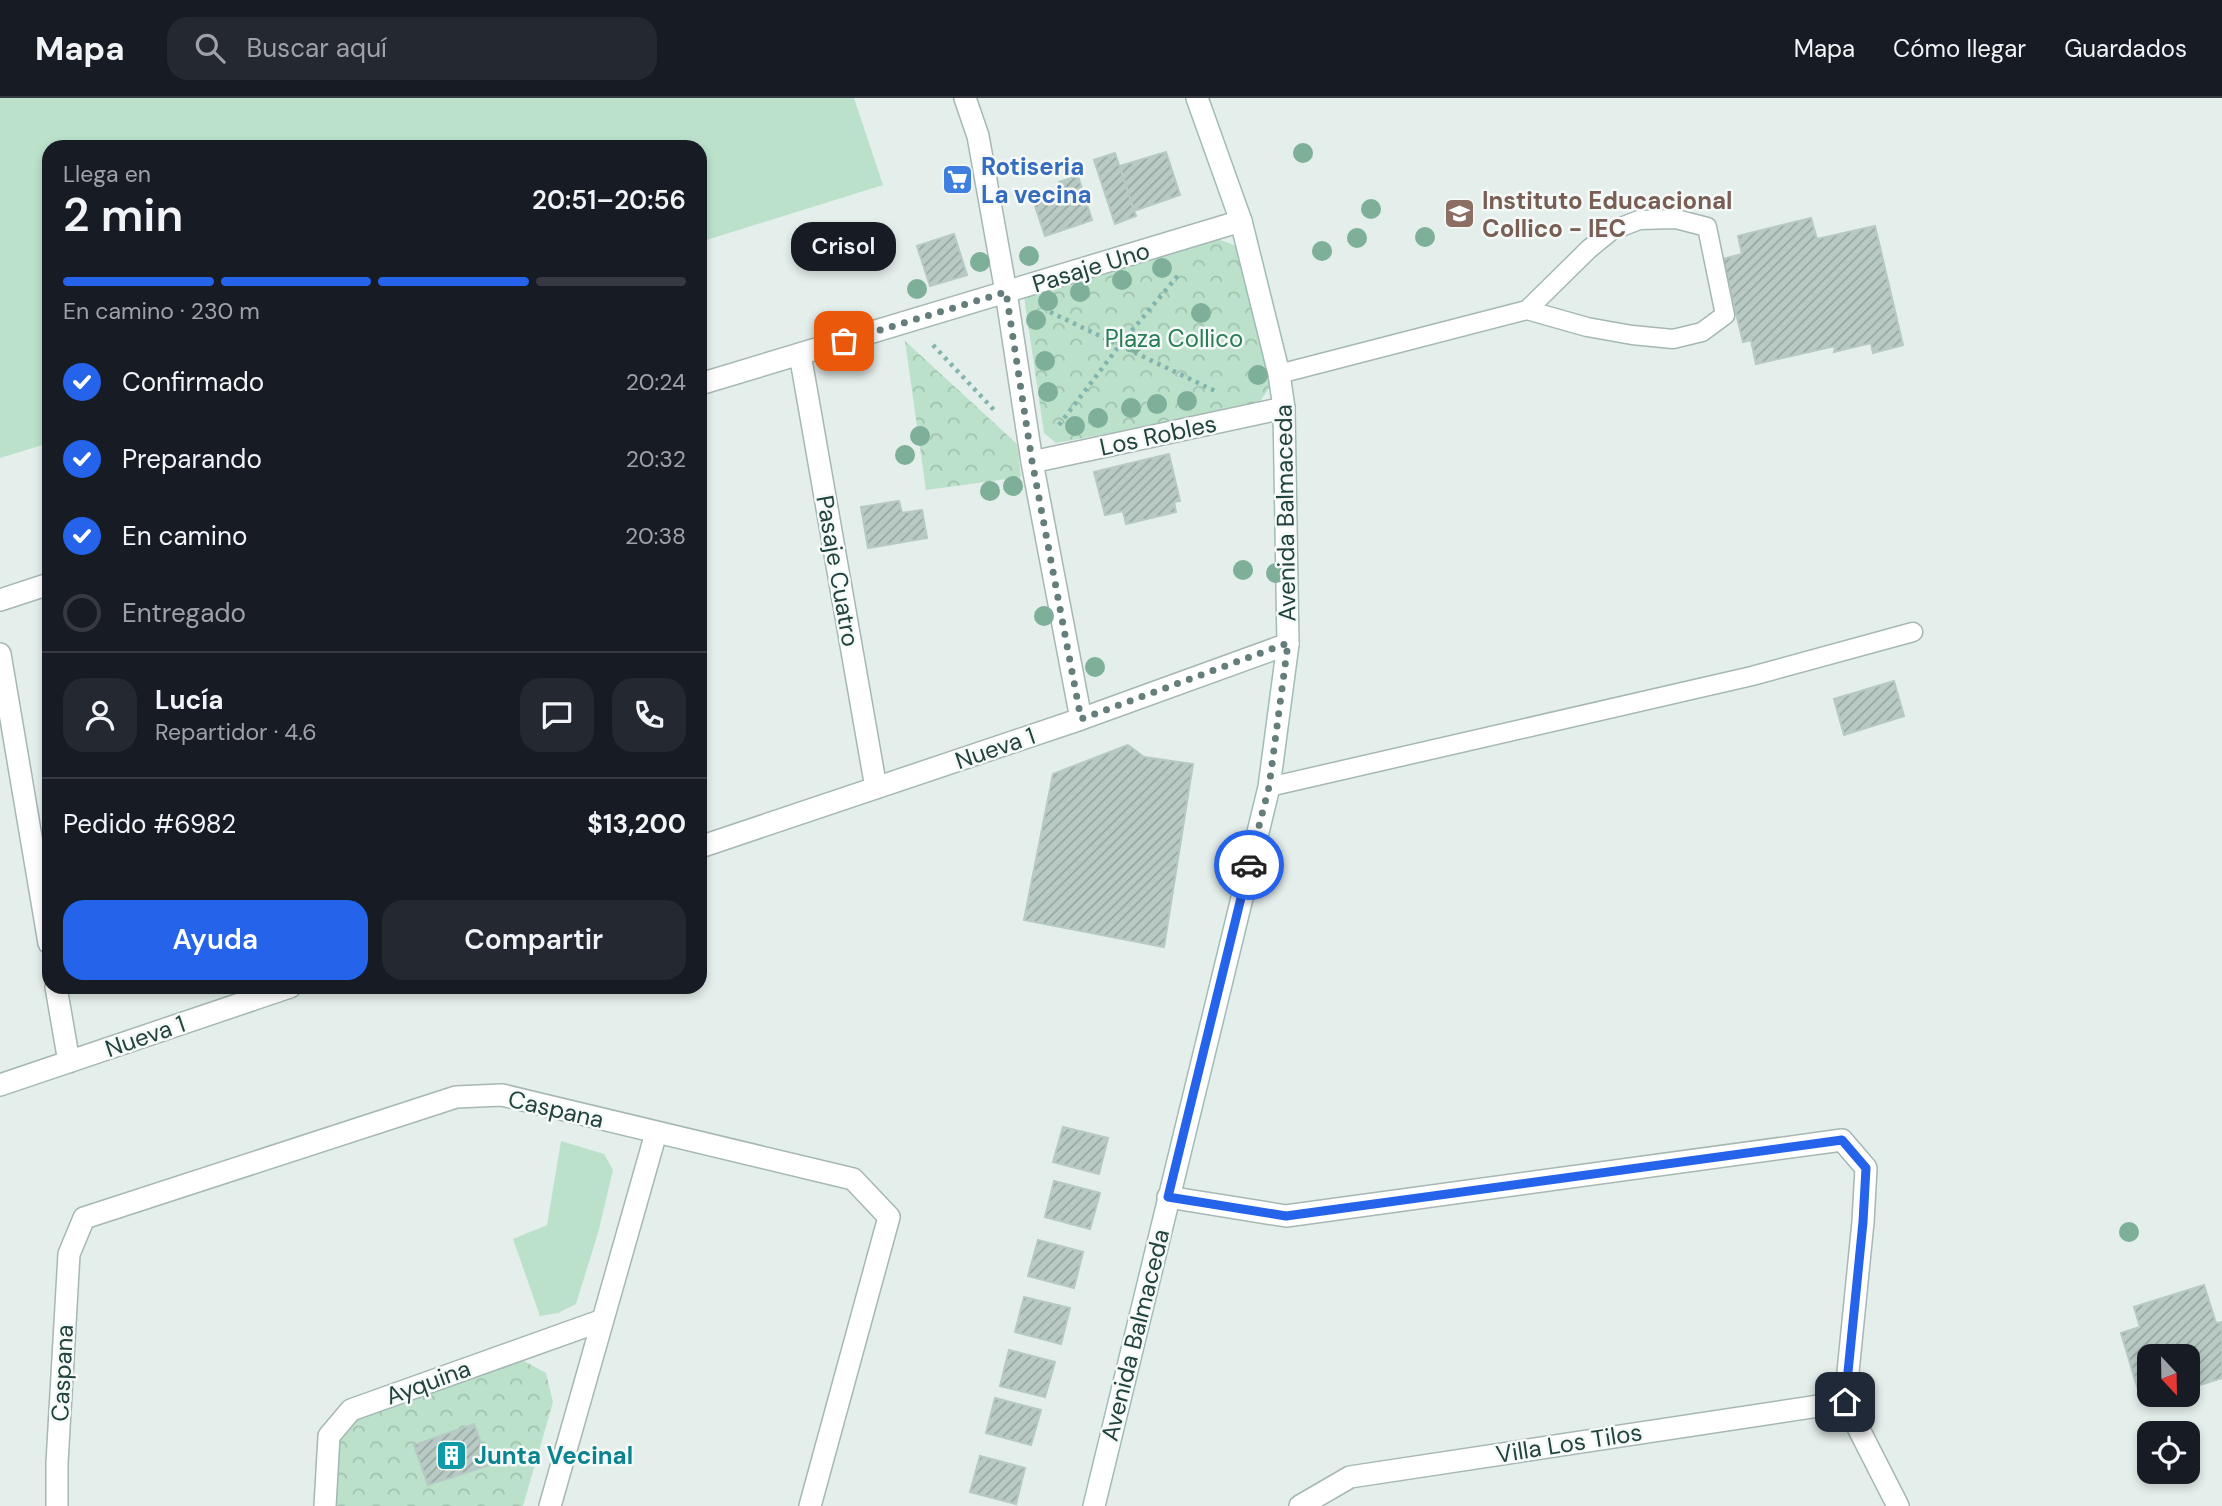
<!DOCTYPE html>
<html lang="es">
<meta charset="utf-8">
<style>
body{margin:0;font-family:"DM Sans",sans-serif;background:#242831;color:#f1f3f6;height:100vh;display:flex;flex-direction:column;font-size:26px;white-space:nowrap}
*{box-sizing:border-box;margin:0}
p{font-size:23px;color:#9ea1a6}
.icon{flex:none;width:38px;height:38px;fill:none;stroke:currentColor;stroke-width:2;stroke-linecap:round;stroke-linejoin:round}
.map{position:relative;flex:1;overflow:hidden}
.sheet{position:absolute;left:42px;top:42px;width:665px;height:854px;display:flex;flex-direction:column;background:#171b24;border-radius:21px;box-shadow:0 4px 10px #0003}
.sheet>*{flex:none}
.needle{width:46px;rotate:158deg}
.controls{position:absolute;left:2137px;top:1246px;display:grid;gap:14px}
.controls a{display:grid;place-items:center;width:63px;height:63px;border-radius:14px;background:#171b24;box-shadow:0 4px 10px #0003;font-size:35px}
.pin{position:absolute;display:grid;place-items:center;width:60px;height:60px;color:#fff;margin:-30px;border-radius:14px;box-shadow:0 4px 10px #0006}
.courier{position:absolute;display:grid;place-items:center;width:70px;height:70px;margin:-35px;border:5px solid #2563eb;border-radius:50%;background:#fff;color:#222;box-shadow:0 2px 9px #0007}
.bubble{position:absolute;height:49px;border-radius:21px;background:#171b24;box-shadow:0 4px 10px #0003;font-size:23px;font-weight:600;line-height:49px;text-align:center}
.summary em{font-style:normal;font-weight:600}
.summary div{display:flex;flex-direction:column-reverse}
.summary{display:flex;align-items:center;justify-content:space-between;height:119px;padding:0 21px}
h1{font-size:46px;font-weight:600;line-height:52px}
.bar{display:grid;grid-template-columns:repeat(4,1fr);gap:10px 7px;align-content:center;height:84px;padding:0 21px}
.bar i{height:9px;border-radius:5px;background:#363941}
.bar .selected{background:#2563eb}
.bar p{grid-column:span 4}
.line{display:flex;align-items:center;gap:18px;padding:0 21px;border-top:2px solid #363941}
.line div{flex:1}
.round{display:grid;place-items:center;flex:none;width:74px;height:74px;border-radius:21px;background:#242831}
ol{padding:0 21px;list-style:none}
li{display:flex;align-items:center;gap:21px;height:77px}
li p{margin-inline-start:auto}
li .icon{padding:7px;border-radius:50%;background:#2563eb;color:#fff;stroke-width:4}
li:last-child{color:#9ea1a6}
li i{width:38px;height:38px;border:4px solid #363941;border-radius:50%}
.button{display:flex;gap:14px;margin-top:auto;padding:14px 21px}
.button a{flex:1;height:80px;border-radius:21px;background:#2563eb;color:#fff;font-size:28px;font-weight:600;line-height:80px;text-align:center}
.button a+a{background:#242831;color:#f1f3f6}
header{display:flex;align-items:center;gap:42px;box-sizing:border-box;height:98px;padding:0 35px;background:#171b24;border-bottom:2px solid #363941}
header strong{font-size:33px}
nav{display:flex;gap:38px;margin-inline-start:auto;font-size:24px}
.search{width:490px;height:63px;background:#242831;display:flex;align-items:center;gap:18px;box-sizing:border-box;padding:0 24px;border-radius:21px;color:#9ea1a6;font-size:26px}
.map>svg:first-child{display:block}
.grass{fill:#bbe1cb}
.forest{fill:url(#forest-crowns)}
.building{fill:url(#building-hatch);stroke:#b6c9c4;stroke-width:2}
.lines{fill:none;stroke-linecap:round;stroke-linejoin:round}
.service-casing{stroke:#a6b7b4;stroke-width:21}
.minor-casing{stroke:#a6b7b4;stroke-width:24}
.secondary-casing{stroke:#a1bbb6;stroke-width:24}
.path{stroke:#82b4ad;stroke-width:4.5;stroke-dasharray:3.5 5;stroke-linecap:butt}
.service{stroke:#fff;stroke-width:18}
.minor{stroke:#fff;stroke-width:21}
.secondary{stroke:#fff;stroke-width:21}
.tree{fill:#7daf99}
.done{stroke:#667e7b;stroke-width:7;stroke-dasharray:0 12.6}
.route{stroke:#2563eb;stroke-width:9}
.labels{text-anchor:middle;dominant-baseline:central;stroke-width:5;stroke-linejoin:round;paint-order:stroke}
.shop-label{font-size:24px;font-weight:bold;fill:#366cbe;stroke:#f5faf8;text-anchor:start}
.education-label{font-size:24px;font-weight:bold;fill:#785e54;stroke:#f5faf8;text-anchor:start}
.street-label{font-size:24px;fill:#22423e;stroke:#f5faf8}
.park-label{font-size:24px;fill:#287c56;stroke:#f5faf8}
.culture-label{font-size:24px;font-weight:bold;fill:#0d838f;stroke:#f5faf8;text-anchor:start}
</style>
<header>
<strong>Mapa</strong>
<div class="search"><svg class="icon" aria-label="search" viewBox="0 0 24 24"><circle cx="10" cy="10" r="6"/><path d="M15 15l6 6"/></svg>Buscar aquí</div>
<nav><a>Mapa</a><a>Cómo llegar</a><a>Guardados</a></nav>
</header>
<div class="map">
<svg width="2222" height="1408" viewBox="0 0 2222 1408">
<defs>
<pattern id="forest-crowns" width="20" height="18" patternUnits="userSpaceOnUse" patternTransform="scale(1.75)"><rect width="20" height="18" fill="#bbe1cb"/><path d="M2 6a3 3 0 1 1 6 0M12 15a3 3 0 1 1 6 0" fill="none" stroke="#a0c2af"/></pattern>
<pattern id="building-hatch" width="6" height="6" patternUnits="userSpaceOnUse" patternTransform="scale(1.75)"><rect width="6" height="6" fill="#b9cac5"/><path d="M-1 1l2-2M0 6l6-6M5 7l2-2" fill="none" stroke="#96a6a1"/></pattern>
</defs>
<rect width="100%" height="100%" fill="#e4eeeb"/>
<path class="grass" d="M0,0H854L883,87L700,144V49H49V345L0,360Z
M561,1043L604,1056L613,1072L598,1135L576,1206L558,1215L540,1218L513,1141L547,1127Z"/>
<path class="forest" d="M1215,140L1242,150L1272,286L1258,306L1195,320L1056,345L1044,335L1024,198Z
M905,243L1017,346L1021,379L926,392Z
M524,1263L546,1275L553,1304L523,1408H325L341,1321Z"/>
<path class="building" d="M1166,54L1180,97L1134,113L1120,68Z
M1115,55L1136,118L1115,126L1094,62Z
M1078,78L1092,122L1045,138L1032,99L1061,90L1059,84Z
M1811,120L1817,141L1875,128L1903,247L1873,255L1871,245L1834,254L1835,248L1756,266L1751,242L1743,244L1723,161L1742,156L1738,138Z
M954,136L967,177L930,188L917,148Z
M1169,356L1180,403L1174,404L1176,414L1126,426L1123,413L1105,417L1094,374Z
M899,403L902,415L922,412L927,440L868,450L861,409Z
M1894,583L1904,618L1844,637L1834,601Z
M1128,647L1144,659L1193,666L1164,849L1024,822L1053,676Z
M1063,1029L1108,1040L1099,1076L1053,1064Z
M1054,1083L1100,1095L1090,1131L1045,1119Z
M1038,1142L1083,1154L1074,1190L1028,1178Z
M2204,1187L2216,1225L2222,1224V1280L2188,1291V1258H2149V1297H2168L2142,1305L2121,1235L2140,1229L2134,1209Z
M1024,1199L1070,1210L1061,1246L1015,1234Z
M1009,1252L1055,1264L1045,1299L1000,1288Z
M995,1300L1041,1312L1031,1347L986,1335Z
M474,1326L489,1367L428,1387L414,1347Z
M980,1358L1025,1370L1016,1406L970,1394Z"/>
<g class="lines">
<defs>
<path id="service" d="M1279,276L1527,212L1587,229L1632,237L1673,241L1702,234L1725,217L1707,129L1676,121L1639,122L1611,133L1589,151L1527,212
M1269,689L1752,578L1913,534"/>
<path id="minor" d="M965,0L978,38L1006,194L1032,364L1081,621
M800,256L876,690
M700,286L1241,123
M1032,364L1284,310
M0,502L49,486
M0,556L49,845
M700,749L1081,621L1288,546
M56,889L69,964
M0,987L290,889
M1168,1099L1286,1118L1842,1042L1866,1070L1863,1124L1845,1304L1898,1408
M57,1408V1365L69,1156L84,1120L456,999L502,997L853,1081L889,1119L810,1408
M325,1408L329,1338L351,1312L603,1222
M550,1408L656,1035
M1300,1408L1350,1379L1845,1304"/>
<path id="secondary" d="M1094,1408L1269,689L1288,546L1284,310L1279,276L1241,123L1197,0"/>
</defs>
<use href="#service" class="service-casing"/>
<use href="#minor" class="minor-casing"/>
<use href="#secondary" class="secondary-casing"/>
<path class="path" d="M1050,214L1215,293
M933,247L994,312
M1059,327L1119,248L1180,175"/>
<use href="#service" class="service"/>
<use href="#minor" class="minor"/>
<use href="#secondary" class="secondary"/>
</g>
<g class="tree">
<circle cx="1303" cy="55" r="10"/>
<circle cx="1371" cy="111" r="10"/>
<circle cx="1425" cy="139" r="10"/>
<circle cx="1357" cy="140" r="10"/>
<circle cx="1322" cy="153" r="10"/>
<circle cx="1029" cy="158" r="10"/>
<circle cx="980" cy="164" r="10"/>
<circle cx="1162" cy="170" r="10"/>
<circle cx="1122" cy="182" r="10"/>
<circle cx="917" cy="191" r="10"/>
<circle cx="1080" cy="194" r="10"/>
<circle cx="1048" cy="203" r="10"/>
<circle cx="1201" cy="215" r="10"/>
<circle cx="1036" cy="222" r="10"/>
<circle cx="1134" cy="245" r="10"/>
<circle cx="1045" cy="263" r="10"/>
<circle cx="1258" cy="277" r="10"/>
<circle cx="1048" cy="294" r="10"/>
<circle cx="1187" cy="303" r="10"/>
<circle cx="1157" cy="306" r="10"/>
<circle cx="1131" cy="310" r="10"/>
<circle cx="1098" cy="320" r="10"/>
<circle cx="1075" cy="328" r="10"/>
<circle cx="920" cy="338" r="10"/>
<circle cx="905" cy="357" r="10"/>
<circle cx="1013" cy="388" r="10"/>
<circle cx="990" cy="393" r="10"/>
<circle cx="1243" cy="472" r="10"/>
<circle cx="1276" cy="475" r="10"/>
<circle cx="1044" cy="518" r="10"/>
<circle cx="1095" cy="569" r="10"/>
<circle cx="2129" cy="1134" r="10"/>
</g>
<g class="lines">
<path class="done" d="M844,243L1006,194L1032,363L1081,621L1288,545L1269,689L1249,767"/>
<path class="route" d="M1249,767L1168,1099L1286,1118L1842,1042L1866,1070L1863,1124L1845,1304"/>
</g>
<defs>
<symbol id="supermarket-square" viewBox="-11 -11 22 22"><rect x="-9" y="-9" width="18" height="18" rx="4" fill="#3f7fe0" stroke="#f5faf8"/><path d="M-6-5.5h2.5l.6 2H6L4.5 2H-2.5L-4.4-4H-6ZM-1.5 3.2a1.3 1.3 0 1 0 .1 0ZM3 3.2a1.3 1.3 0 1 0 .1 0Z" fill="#fff"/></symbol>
<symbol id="school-square" viewBox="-11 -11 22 22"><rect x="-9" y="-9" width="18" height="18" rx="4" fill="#8d6e63" stroke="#f5faf8"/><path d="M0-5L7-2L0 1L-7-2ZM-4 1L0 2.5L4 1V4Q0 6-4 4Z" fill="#fff"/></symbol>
<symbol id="building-square" viewBox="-11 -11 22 22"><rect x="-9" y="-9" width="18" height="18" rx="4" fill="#0f9aa8" stroke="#f5faf8"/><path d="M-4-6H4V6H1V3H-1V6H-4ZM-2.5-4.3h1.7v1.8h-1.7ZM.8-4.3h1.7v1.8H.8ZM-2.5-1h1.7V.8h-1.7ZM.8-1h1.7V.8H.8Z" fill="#fff"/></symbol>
</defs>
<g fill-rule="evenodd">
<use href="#supermarket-square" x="940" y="64" width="35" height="35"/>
<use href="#school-square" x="1442" y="98" width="35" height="35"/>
<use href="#building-square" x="434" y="1340" width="35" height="35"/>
</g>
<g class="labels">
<g class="shop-label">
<text x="981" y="68">Rotiseria<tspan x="981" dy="28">La vecina</tspan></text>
</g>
<g class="education-label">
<text x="1482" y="102">Instituto Educacional<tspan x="1482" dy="28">Collico - IEC</tspan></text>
</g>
<g class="street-label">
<text transform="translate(1091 169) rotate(-17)">Pasaje Uno</text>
<text transform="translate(1158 337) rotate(-12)">Los Robles</text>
<text transform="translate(1285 415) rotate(-91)">Avenida Balmaceda</text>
<text transform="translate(838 473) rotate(80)">Pasaje Cuatro</text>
<text transform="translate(995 650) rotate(-19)">Nueva 1</text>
<text transform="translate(145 938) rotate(-19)">Nueva 1</text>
<text transform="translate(556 1011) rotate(13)">Caspana</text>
<text transform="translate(1135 1237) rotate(-76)">Avenida Balmaceda</text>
<text transform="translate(62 1275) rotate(-87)">Caspana</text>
<text transform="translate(428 1284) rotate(-20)">Ayquina</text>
<text transform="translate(1569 1345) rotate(-9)">Villa Los Tilos</text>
</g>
<g class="park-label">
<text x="1174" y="240">Plaza Collico</text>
</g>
<g class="culture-label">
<text x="474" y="1357">Junta Vecinal</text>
</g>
</g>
</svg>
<div class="controls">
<a><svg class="needle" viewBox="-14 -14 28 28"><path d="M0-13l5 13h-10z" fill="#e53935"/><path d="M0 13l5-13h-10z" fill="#9ea1a6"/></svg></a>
<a><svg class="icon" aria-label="locate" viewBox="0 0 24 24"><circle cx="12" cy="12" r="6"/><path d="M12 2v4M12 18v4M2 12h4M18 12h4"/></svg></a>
</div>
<div class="pin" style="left:844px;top:243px;background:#ea580c"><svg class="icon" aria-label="bag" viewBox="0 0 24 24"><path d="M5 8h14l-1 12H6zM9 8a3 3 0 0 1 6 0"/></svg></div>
<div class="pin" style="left:1845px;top:1304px;background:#1f2937"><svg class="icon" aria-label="home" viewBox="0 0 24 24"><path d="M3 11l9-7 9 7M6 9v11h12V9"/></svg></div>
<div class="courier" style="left:1249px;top:767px"><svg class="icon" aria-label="car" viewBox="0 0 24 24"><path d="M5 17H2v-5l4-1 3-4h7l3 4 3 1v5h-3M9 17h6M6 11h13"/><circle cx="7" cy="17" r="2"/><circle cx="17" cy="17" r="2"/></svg></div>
<div class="bubble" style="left:791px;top:124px;width:105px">Crisol</div>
<section class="sheet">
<div class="summary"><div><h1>2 min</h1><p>Llega en</p></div><em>20:51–20:56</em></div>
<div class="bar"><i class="selected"></i><i class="selected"></i><i class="selected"></i><i></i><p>En camino · 230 m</p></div>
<ol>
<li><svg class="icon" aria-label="check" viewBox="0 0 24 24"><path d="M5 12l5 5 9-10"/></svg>Confirmado<p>20:24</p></li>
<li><svg class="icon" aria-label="check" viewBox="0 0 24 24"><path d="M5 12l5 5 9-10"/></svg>Preparando<p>20:32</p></li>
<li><svg class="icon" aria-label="check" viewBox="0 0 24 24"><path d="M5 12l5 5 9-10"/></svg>En camino<p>20:38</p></li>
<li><i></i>Entregado</li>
</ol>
<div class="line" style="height:126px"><a class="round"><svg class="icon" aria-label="person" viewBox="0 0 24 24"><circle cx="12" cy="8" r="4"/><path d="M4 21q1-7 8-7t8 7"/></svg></a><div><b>Lucía</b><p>Repartidor · 4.6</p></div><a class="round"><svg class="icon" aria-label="chat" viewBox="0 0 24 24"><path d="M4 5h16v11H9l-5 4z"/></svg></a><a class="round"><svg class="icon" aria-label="phone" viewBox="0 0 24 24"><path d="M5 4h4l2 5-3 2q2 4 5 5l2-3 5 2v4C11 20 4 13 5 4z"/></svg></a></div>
<div class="line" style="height:91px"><div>Pedido #6982</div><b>$13,200</b></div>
<div class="button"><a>Ayuda</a><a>Compartir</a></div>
</section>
</div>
